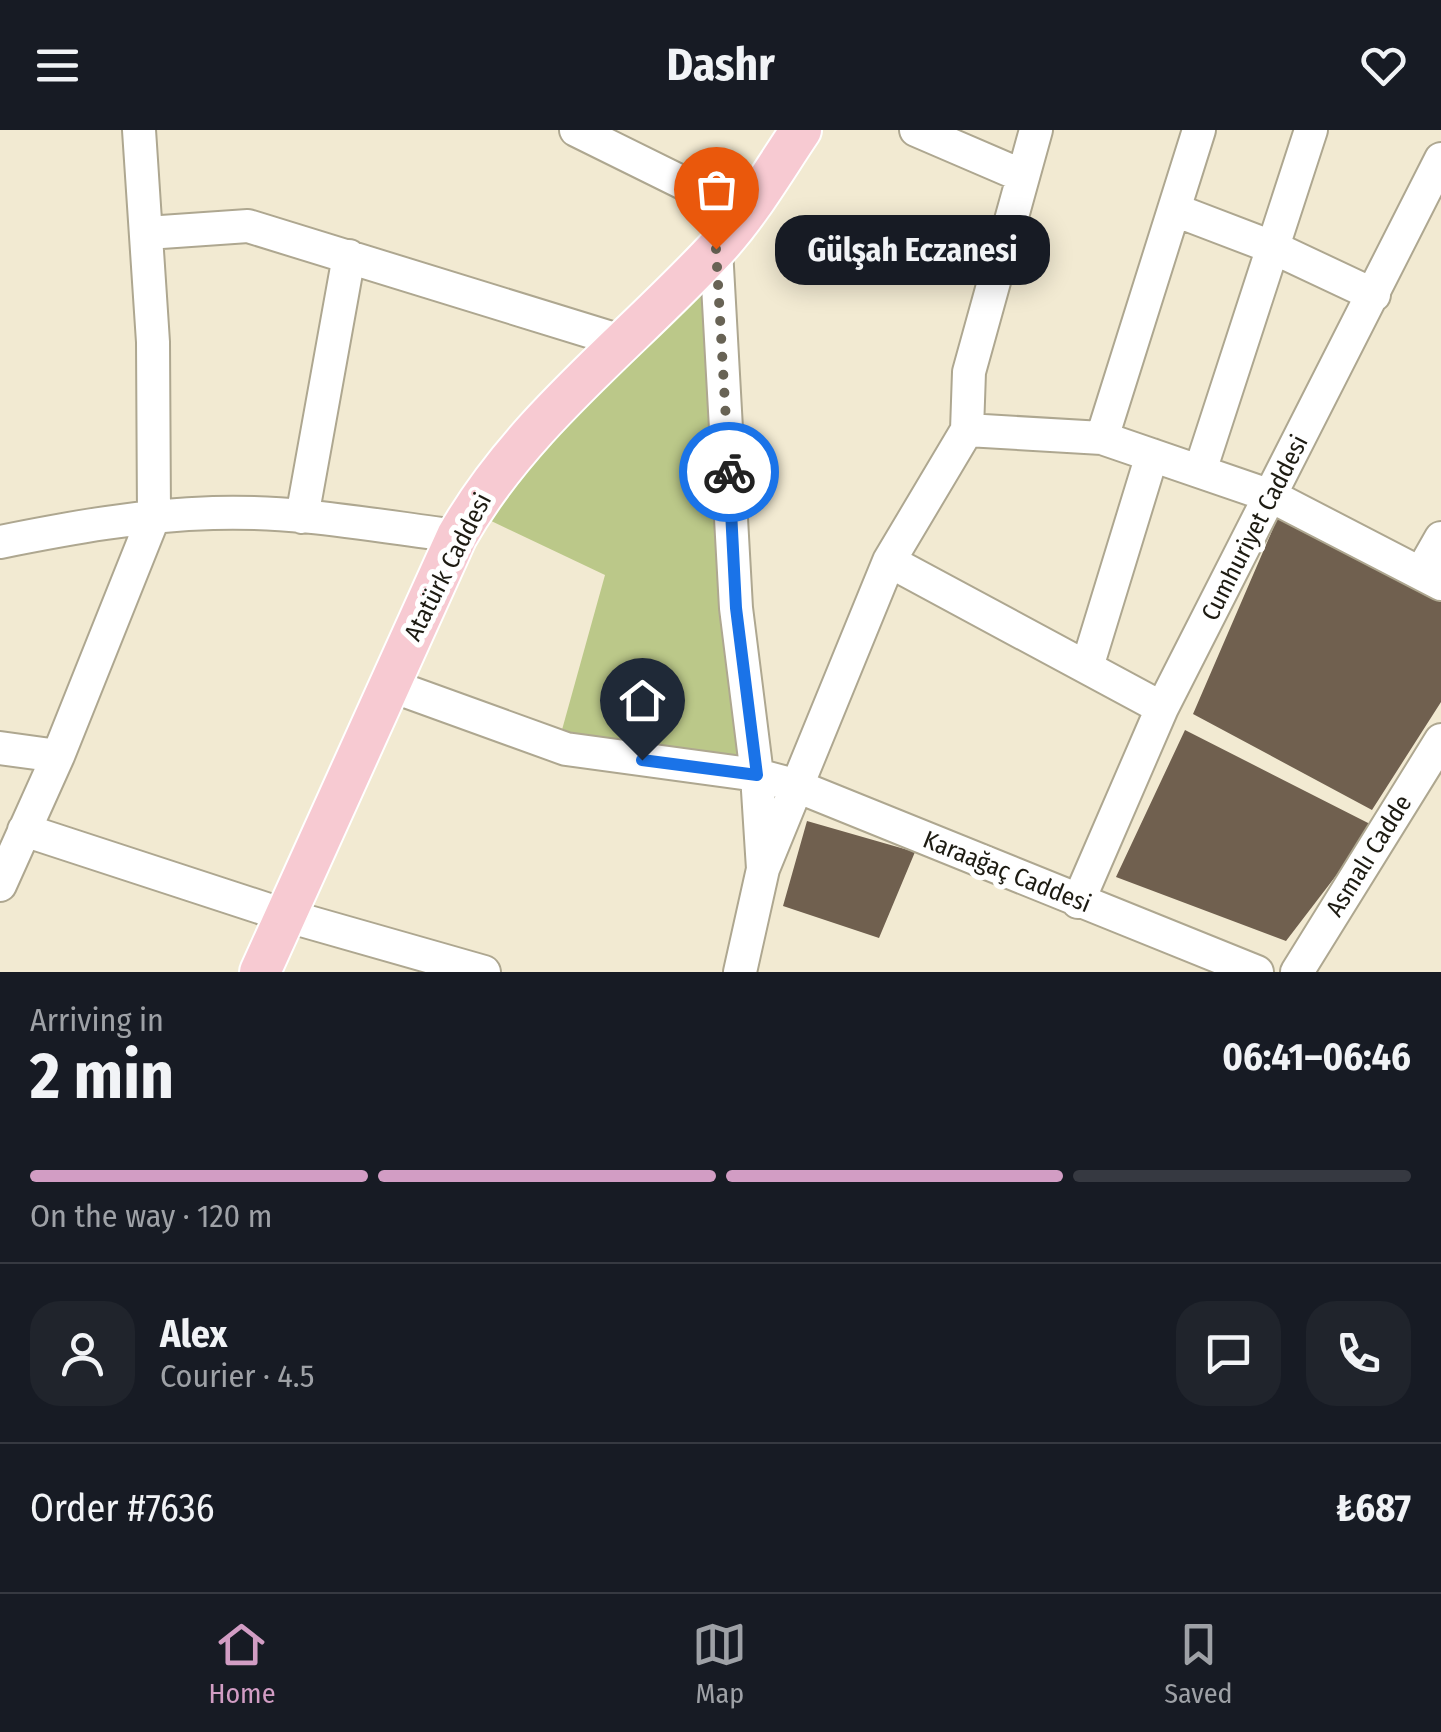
<!DOCTYPE html>
<meta charset="utf-8">
<style>
body{margin:0;font-family:"Fira Sans Condensed",sans-serif;background:#20242c;color:#f1f3f6;height:100vh;display:flex;flex-direction:column;font-size:38px;white-space:nowrap}
*{box-sizing:border-box;margin:0}
p{font-size:32px;color:#9ea1a6}
.icon{flex:none;width:55px;height:55px;fill:none;stroke:currentColor;stroke-width:2;stroke-linecap:round;stroke-linejoin:round}
.map{position:relative;height:842px;overflow:hidden}
.details{display:flex;flex-direction:column;background:#171b24;flex:1}
.details>*{flex:none}
.pin{position:absolute;display:grid;place-items:center;width:85px;height:85px;color:#fff;margin:-102px -42px;border-radius:50% 50% 50% 0;rotate:-45deg;box-shadow:0 0 10px #0007}
.pin .icon{rotate:45deg}
.courier{position:absolute;display:grid;place-items:center;width:100px;height:100px;margin:-50px;border:8px solid #1a73e8;border-radius:50%;background:#fff;color:#222;box-shadow:0 2px 12px #0007}
.bubble{position:absolute;height:70px;border-radius:30px;background:#171b24;box-shadow:0 5px 25px #0003;font-size:32px;font-weight:700;line-height:70px;text-align:center}
.headline em{font-style:normal;font-weight:700}
.headline div{display:flex;flex-direction:column-reverse}
.headline{display:flex;align-items:center;justify-content:space-between;height:170px;padding:0 30px}
h1{font-size:65px;font-weight:700;line-height:75px}
.bar{display:grid;grid-template-columns:repeat(4,1fr);gap:15px 10px;align-content:center;height:120px;padding:0 30px}
.bar i{height:12px;border-radius:8px;background:#363941}
.bar .current{background:#d29dc4}
.bar p{grid-column:span 4}
.line{display:flex;align-items:center;gap:25px;padding:0 30px;border-top:2px solid #363941}
.line div{flex:1}
.round{display:grid;place-items:center;flex:none;width:105px;height:105px;border-radius:30px;background:#20242c}
header{display:flex;justify-content:space-between;align-items:center;height:130px;padding:0 30px;background:#171b24;font-size:45px;font-weight:700}
.menu{display:flex;justify-content:space-around;align-items:center;height:140px;border-top:2px solid #363941;background:#171b24;font-size:28px;color:#9ea1a6}
.menu a{display:grid;justify-items:center;gap:5px}
.menu .current{color:#d29dc4}
.map>svg:first-child{display:block}
.green{fill:#bbc889}
.building{fill:#70604f}
.lines{fill:none;stroke-linecap:round;stroke-linejoin:round}
.minor-casing{stroke:#aea790;stroke-width:36}
.major-casing{stroke:#fff;stroke-width:44}
.minor{stroke:#fff;stroke-width:32}
.major{stroke:#f7cad2;stroke-width:40}
.done{stroke:#686355;stroke-width:10;stroke-dasharray:0 18}
.route{stroke:#1a73e8;stroke-width:12}
.labels{text-anchor:middle;dominant-baseline:central;stroke-width:10;stroke-linejoin:round;paint-order:stroke}
.street-label{font-size:25px;fill:#1d1b12;stroke:#fff}
</style>
<header><svg class="icon" aria-label="menu" viewBox="0 0 24 24"><path d="M4 6h16M4 12h16M4 18h16"/></svg>Dashr<svg class="icon" aria-label="heart" viewBox="0 0 24 24"><path d="M12 20l-8-8c-3-5 5-10 8-4 3-6 11-1 8 4z"/></svg></header>
<div class="map">
<svg width="1441" height="842" viewBox="0 0 1441 842">
<rect width="100%" height="100%" fill="#f2ead2"/>
<path class="green" d="M695,158L706,169L742,630L560,607L605,445L485,388L516,337Z"/>
<path class="building" d="M1278,387L1441,460V572L1372,680L1193,584Z
M1185,600L1374,696L1286,811L1116,747Z
M807,691L915,722L879,808L783,776Z"/>
<g class="lines">
<defs>
<path id="minor" d="M576,0L746,84
M916,0L1023,46
M1175,80L1272,117L1374,165
M147,103L248,96L621,211
M716,119L736,478L757,645L763,739L740,842
M967,300L1102,308L1271,366L1441,454
M1102,308L1199,0
M1200,341L1311,0
M302,387L349,126
M0,412C70,398 141,385 213,383C294,380 377,396 457,406
M889,431L1162,578
M1421,443L1441,408
M1087,537L1152,325
M389,555L566,619L757,645L794,655L1257,842
M0,618L58,626
M24,700L284,785L484,842
M763,739L889,431L967,300L969,242L1036,0
M0,755L58,626L154,386L153,212L139,0
M1078,772L1162,578L1441,29
M1297,842L1441,610"/>
<path id="major" d="M260,842L457,406C522,292 629,213 717,118C750,82 774,40 801,0"/>
</defs>
<use href="#minor" class="minor-casing"/>
<use href="#major" class="major-casing"/>
<use href="#minor" class="minor"/>
<use href="#major" class="major"/>
</g>
<g class="lines">
<path class="done" d="M716,119L729,342"/>
<path class="route" d="M642,630L757,645L736,478L729,342"/>
</g>
<g class="labels">
<g class="street-label">
<text transform="translate(1255 398) rotate(-63)">Cumhuriyet Caddesi</text>
<text transform="translate(448 437) rotate(-63)">Atatürk Caddesi</text>
<text transform="translate(1369 726) rotate(-58)">Asmalı Cadde</text>
<text transform="translate(1007 742) rotate(22)">Karaağaç Caddesi</text>
</g>
</g>
</svg>
<div class="pin" style="left:716px;top:119px;background:#ea580c"><svg class="icon" aria-label="bag" viewBox="0 0 24 24"><path d="M5 8h14l-1 12H6zM9 8a3 3 0 0 1 6 0"/></svg></div>
<div class="pin" style="left:642px;top:630px;background:#1f2937"><svg class="icon" aria-label="home" viewBox="0 0 24 24"><path d="M3 11l9-7 9 7M6 9v11h12V9"/></svg></div>
<div class="courier" style="left:729px;top:342px"><svg class="icon" aria-label="bike" viewBox="0 0 24 24"><circle cx="6" cy="16" r="4"/><circle cx="18" cy="16" r="4"/><path d="M6 16l4-8h5l3 8M10 8l3 8H6M13 5h3"/></svg></div>
<div class="bubble" style="left:775px;top:85px;width:275px">Gülşah Eczanesi</div>
</div>
<section class="details">
<div class="headline"><div><h1>2 min</h1><p>Arriving in</p></div><em>06:41–06:46</em></div>
<div class="bar"><i class="current"></i><i class="current"></i><i class="current"></i><i></i><p>On the way · 120 m</p></div>
<div class="line" style="height:180px"><a class="round"><svg class="icon" aria-label="person" viewBox="0 0 24 24"><circle cx="12" cy="8" r="4"/><path d="M4 21q1-7 8-7t8 7"/></svg></a><div><b>Alex</b><p>Courier · 4.5</p></div><a class="round"><svg class="icon" aria-label="chat" viewBox="0 0 24 24"><path d="M4 5h16v11H9l-5 4z"/></svg></a><a class="round"><svg class="icon" aria-label="phone" viewBox="0 0 24 24"><path d="M5 4h4l2 5-3 2q2 4 5 5l2-3 5 2v4C11 20 4 13 5 4z"/></svg></a></div>
<div class="line" style="height:130px"><div>Order #7636</div><b>₺687</b></div>
</section>
<nav class="menu">
<a class="current"><svg class="icon" aria-label="home" viewBox="0 0 24 24"><path d="M3 11l9-7 9 7M6 9v11h12V9"/></svg>Home</a>
<a><svg class="icon" aria-label="map" viewBox="0 0 24 24"><path d="M3 6l6-2 6 2 6-2v14l-6 2-6-2-6 2zM9 4v14M15 6v14"/></svg>Map</a>
<a><svg class="icon" aria-label="saved" viewBox="0 0 24 24"><path d="M7 4h10v16l-5-4-5 4z"/></svg>Saved</a>
</nav>
